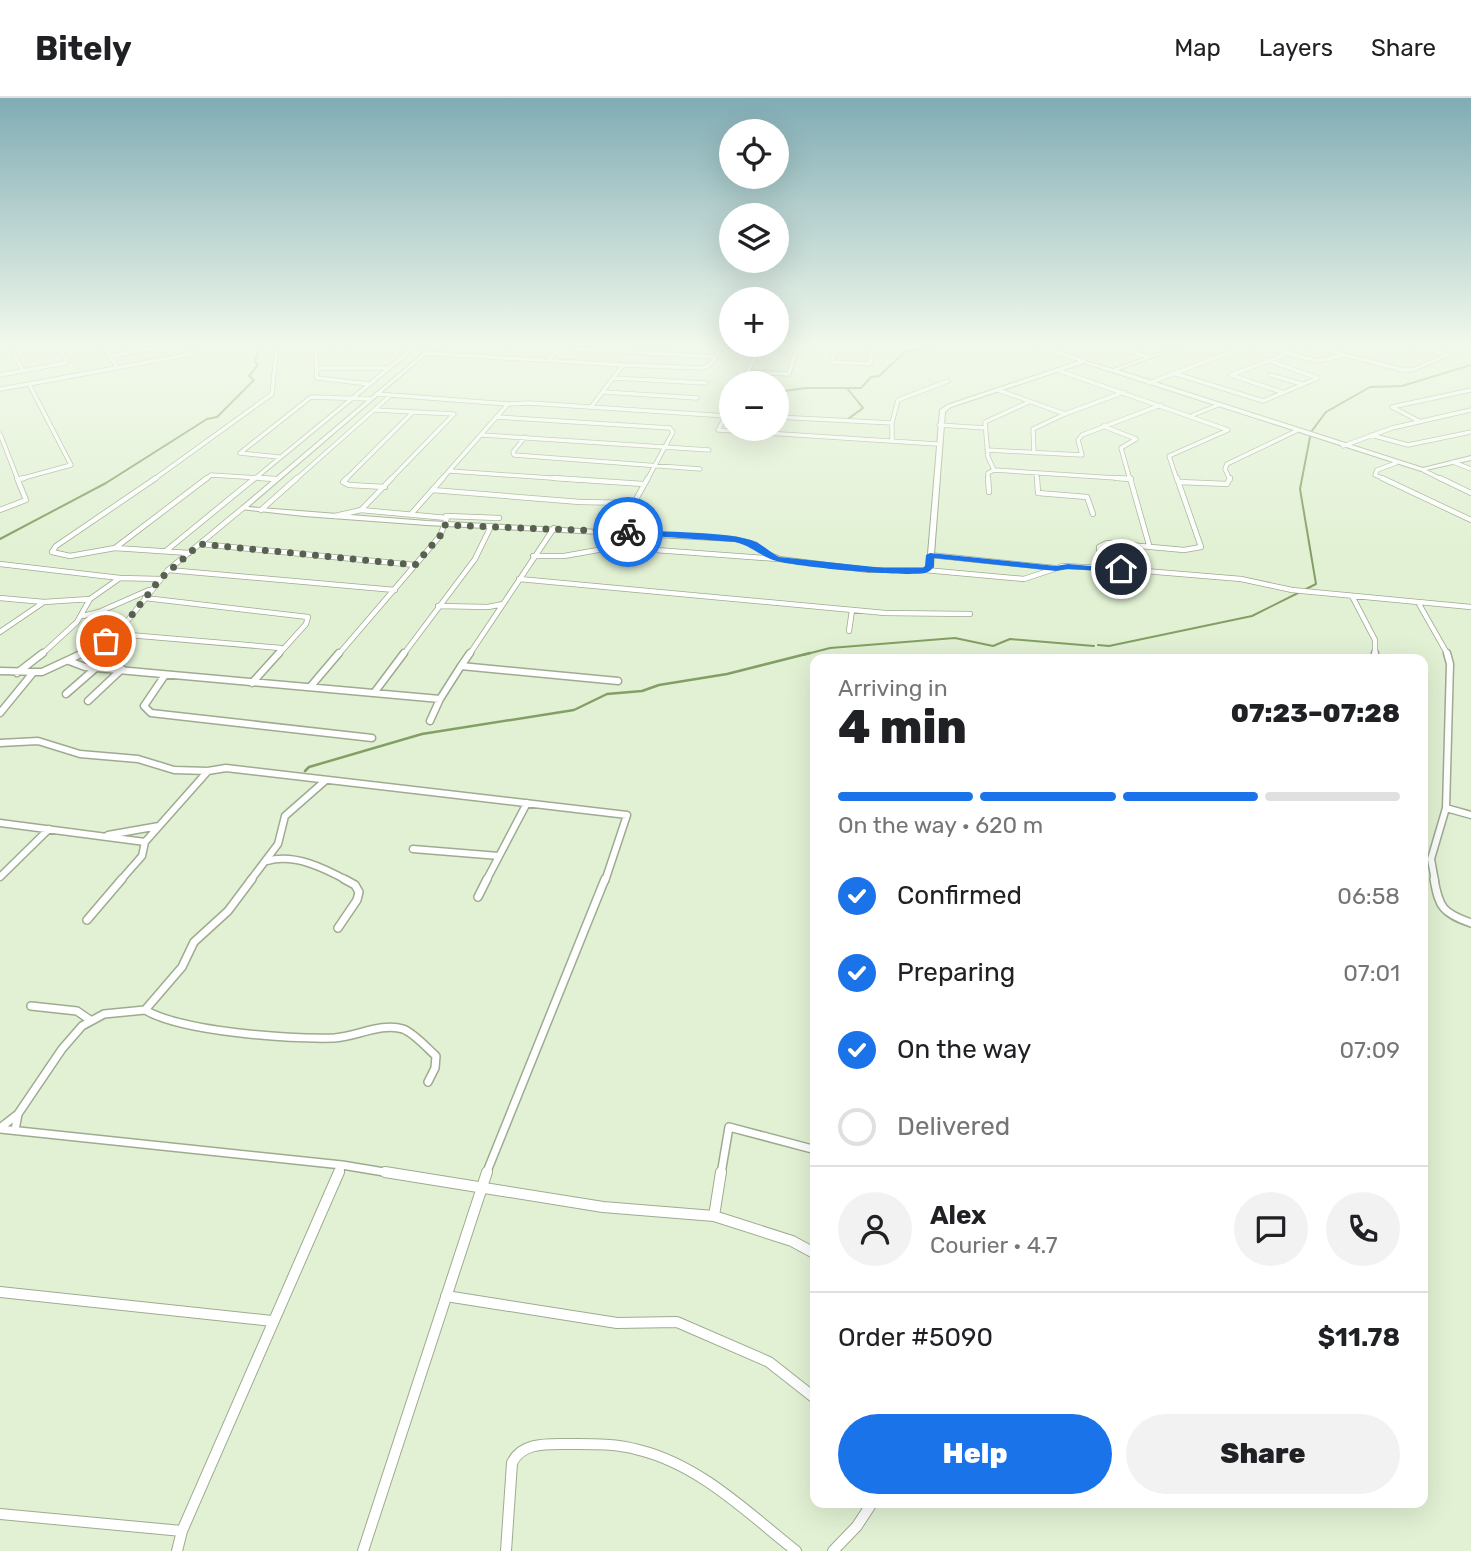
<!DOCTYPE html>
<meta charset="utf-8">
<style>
body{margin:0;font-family:Rubik,sans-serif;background:#f2f2f2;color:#202124;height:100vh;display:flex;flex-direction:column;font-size:26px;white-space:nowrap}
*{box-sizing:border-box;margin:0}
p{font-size:23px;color:#757577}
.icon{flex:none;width:38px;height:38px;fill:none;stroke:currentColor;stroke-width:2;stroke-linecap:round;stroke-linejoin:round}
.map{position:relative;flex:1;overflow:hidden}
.drawer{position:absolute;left:810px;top:556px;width:618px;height:854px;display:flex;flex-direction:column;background:#fff;border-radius:14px;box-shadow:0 7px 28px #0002}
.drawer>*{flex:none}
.controls{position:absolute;left:719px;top:21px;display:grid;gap:14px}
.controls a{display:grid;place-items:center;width:70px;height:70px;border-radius:50%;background:#fff;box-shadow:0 7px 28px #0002;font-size:35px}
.pin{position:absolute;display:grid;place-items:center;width:60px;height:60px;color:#fff;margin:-30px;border:4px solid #fff;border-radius:50%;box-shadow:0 2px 7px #0007}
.courier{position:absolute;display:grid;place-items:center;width:70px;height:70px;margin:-35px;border:5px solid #1a73e8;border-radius:50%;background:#fff;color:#222;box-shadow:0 2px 9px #0007}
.headline em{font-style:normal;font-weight:800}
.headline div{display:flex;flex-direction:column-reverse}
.headline{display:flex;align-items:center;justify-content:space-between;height:119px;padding:0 28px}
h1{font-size:46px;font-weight:800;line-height:52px}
.bar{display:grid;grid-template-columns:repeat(4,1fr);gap:10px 7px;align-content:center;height:84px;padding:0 28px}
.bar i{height:9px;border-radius:5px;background:#e0e0e0}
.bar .current{background:#1a73e8}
.bar p{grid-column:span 4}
.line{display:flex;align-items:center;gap:18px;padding:0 28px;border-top:2px solid #e0e0e0}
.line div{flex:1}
.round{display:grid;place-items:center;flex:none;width:74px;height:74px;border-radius:37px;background:#f2f2f2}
ol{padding:0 28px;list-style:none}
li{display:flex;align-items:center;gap:21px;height:77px}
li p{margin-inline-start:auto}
li .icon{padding:7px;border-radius:50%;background:#1a73e8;color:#fff;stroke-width:4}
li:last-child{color:#757577}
li i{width:38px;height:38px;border:4px solid #e0e0e0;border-radius:50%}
.action{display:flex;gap:14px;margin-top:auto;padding:14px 28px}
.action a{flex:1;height:80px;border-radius:42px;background:#1a73e8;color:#fff;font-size:28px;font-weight:800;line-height:80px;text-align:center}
.action a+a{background:#f2f2f2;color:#202124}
header{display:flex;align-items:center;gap:42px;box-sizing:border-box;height:98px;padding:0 35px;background:#fff;border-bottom:2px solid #e0e0e0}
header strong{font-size:33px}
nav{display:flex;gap:38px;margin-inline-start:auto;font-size:24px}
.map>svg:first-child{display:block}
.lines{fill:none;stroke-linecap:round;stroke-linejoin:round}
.stream-far1{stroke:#849f65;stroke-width:2}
.stream{stroke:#849f65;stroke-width:2.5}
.street-far4-casing{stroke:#9eab90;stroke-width:5}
.street-far3-casing{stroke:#9eab90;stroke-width:6}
.street-far2-casing{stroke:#9eab90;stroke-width:9}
.street-far1-casing{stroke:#9eab90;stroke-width:10}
.street-casing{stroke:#9eab90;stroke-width:12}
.secondary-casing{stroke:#9eab90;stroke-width:2}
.street-far4{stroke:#fff;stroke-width:3.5}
.street-far3{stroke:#fff;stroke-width:4.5}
.street-far2{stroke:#fff;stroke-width:6}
.street-far1{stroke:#fff;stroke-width:7}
.street{stroke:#fff;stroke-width:10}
.secondary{fill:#fff;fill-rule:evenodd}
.route{fill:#1a73e8}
.done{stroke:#586150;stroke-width:7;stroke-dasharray:0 12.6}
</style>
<header>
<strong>Bitely</strong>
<nav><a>Map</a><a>Layers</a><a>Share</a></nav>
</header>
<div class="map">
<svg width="1471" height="1453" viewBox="0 0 1471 1453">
<rect width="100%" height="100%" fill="#e2f1d4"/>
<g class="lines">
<path class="stream-far1" d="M847,290L863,310L848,321
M777,294L806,290H861L871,279L879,278L905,254L931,248L921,246
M0,441L106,385L207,321L217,319L254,282L249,278L258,267L255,264L260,246
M1306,491L1316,486L1300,391L1311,334L1326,314L1370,289L1402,288L1471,267
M1098,547L1109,548L1252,518L1300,494
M803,557L830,550L955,540L993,548L1010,541L1094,548"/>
<path class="stream" d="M305,673L309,669L422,636L574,612L607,596L642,593L659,587L727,576L810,555"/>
<defs>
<path id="street-far4" d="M9,246L23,273
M101,246L117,269
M315,246L317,280L369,286
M397,246L416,247
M491,246H526
M708,246L760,248
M837,246L832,264L870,266L873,246
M1032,246L1084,263
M1104,246L1148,259
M1303,246L1403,272H1412L1447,257L1408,246
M1463,246L1471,248
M316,250L361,246
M560,250L716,259
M424,255L623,267
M111,258L176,246
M548,262L564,246
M317,270H388
M1057,272L1228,332L1169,358L1177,382
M748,274L789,276L798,246
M1173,275L1263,303L1318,280L1267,262
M0,277L65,265L67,262L55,246
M1270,277L1302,286
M614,280L706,285
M742,285L761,247
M1149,285L1252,246L1318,263L1345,257
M29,286L197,255
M0,291L29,286L71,367L20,381
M998,292L1065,316L1124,294
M604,294L697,300
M1284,295L1231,277L1287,256
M377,296L508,306
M732,308L718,332L937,346
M591,309L623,267L703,270L710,267L723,247
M375,312L454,316L390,382
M1193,317L1218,307
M497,319L670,330L673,334L647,382
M777,319L892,325
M1419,323L1392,309L1471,292
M939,327L986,330
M1103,328L1136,341
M0,336L18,382
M482,337L709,352
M1371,337L1408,347L1471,334
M525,339L513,354L514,357L700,371
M892,343V325L898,302L948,283
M1343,348L1392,330L1471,312
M987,352L1082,357L1078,342L1082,337L1161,307
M1034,355L1033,331L1065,316
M279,359L240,355L311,299L370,301
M1453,364L1471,371
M994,372L1131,381
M1423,372L1443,382
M450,373L580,382
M1036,375L1037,382
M153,382L272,296L277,246
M205,382L211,377L276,381
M253,382L417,247L424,246
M295,382L391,297
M345,382L413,314
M441,382L508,306L529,305L727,318
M988,382V375L994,372L988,359L985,324L1029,304
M1130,382L1121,350L1136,341
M1230,382L1225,371L1227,366L1296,333
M1387,382L1375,377L1377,372L1396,365"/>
<path id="street-far3" d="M260,380L276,381
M347,380L343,384L349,387L385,389
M554,380L643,386
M988,380L989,394
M1037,380L1038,395L1087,399L1093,416
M1116,380L1131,381
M1130,380L1149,447
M1382,380L1471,422
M1440,380L1471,395
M20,381L24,380
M1180,384L1227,386L1230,380
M432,392L580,404L631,405L635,403L648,380
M0,412L26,402L17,380
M261,412L297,380
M361,412L392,380
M412,415L443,380
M335,418L361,412L447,420L440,438L338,557
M446,418L499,420
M201,446L415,467
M115,450L70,458L52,454L56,448L156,380
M167,452L255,380
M189,455L115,450L207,380
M930,457L1055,470
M533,458H564L615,449L778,461
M0,466L120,480
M1102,471L1099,449L1107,445L1184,452L1201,449L1177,380
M168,472L395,492
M925,472L1024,481L1063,468L1121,471L1241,481L1292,492L1471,509
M519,481L885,515L970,516
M1352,498L1375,542V557
M0,500L44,504L90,501L120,480L160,481
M145,500L308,519L306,526L278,557
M1419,506L1448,557
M438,508L488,509L503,506
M83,518L99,514L149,492
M849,533L852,512
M0,534L44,504
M117,536L281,550
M41,557L77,524L90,501
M80,557L117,536L168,472L243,410
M403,557L475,461L491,428
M469,557L554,430"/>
<path id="street-far2" d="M470,555L461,568L618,583
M1375,555V562
M69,563L85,569L440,601L461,568
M0,573L42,574L83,555
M17,575L43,555
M165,577L144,608L151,615L372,640
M252,585L279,555
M311,588L339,555
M374,595L404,555
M66,596L97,569
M88,603L122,571
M0,615L32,576
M430,623L440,601
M0,645L38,643L80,656L138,661L174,672L208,673L226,670L627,717L605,783
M1446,710L1471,717
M0,725L145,744L208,673
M108,737L159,728
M413,751L499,758
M267,763C294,755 324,770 348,783
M0,779L49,731
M120,783L142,758L145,744
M250,783L278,746L285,718L326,682
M486,783L527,705
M1435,783L1431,761L1446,710L1450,566L1447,555"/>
<path id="street-far1" d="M252,781L228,813L194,844L182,869L145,912C183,934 288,941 334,940C355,939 382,924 403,931C414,935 427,950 436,958L435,970L428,984
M1434,781C1439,810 1443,815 1471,825
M478,799L487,781
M87,822L122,781
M338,830L357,802L359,794L355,787L344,781
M31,908L77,913L90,922
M0,1030L18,1016
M0,1031L342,1067
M15,1032L18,1016L62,951L82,928L104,916L145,912
M338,1076L342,1067L396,1076
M486,1076L605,781
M721,1076L729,1029L816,1052"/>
<path id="street" d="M385,1074L603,1109L714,1118L792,1143L816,1156
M714,1118L721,1074
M0,1194L272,1223
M446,1198L617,1225L677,1224L769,1264L816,1301
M0,1416L182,1433
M177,1453L182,1433L339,1074
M363,1453L487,1074
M506,1453L512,1365C521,1345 545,1346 564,1346C589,1346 615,1345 639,1352C700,1367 748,1415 796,1453
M833,1453L857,1428L872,1405"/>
<path id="secondary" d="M434,246H438L248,409L427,423L735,439L757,445L763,452L780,459L868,470H924L927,468L940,312L947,307L1082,262L1113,271L1184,246H1189L1118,272L1423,370L1471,358V362L1421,373L1084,265L951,309L945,314L933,469L925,474H868L778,463L759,454L753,447L735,443L427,427L304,418L241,411V409Z"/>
</defs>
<use href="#street-far4" class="street-far4-casing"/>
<use href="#street-far3" class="street-far3-casing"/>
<use href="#street-far2" class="street-far2-casing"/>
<use href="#street-far1" class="street-far1-casing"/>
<use href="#street" class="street-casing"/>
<use href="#secondary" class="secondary-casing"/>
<use href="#street-far4" class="street-far4"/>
<use href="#street-far3" class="street-far3"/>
<use href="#street-far2" class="street-far2"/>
<use href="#street-far1" class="street-far1"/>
<use href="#street" class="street"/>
<use href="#secondary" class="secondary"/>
</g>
<linearGradient id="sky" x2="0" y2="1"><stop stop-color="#80acb4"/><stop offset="0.55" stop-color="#f2f9ec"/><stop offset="1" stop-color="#f2f9ec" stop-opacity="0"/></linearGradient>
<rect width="1471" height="449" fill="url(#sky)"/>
<path class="route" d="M628,432C657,434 733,433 756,444C764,448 771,455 779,459L884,470H923L925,468L926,457L930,455L1056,468L1068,466L1125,471L1121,474L1068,471L1056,473L934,460V469C931,472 929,474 925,475C904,479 794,469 773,462C758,456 751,448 735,444L625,436Z"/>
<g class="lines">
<path class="done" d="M106,543L117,536L160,481L200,446L415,467L440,438L444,427L628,434"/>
</g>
</svg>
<div class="controls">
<a><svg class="icon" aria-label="locate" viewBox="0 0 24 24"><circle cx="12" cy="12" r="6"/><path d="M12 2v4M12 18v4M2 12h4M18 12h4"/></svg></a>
<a><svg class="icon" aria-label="layers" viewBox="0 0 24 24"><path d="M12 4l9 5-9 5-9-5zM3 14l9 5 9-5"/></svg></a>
<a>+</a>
<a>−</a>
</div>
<div class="pin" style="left:106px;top:543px;background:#ea580c"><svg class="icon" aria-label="bag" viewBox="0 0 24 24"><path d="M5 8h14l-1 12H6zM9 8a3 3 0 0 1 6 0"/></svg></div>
<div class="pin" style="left:1121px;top:471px;background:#1f2937"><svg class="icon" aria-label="home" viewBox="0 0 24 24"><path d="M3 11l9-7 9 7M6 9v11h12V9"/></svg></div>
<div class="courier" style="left:628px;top:434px"><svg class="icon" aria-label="bike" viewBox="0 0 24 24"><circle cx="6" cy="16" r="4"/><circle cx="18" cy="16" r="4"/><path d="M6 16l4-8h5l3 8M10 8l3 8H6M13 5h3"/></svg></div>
<section class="drawer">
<div class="headline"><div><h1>4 min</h1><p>Arriving in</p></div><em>07:23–07:28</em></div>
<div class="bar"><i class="current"></i><i class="current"></i><i class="current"></i><i></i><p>On the way · 620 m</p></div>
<ol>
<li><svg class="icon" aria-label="check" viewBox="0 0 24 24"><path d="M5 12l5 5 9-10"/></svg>Confirmed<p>06:58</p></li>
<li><svg class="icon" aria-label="check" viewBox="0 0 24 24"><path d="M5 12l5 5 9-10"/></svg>Preparing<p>07:01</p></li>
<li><svg class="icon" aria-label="check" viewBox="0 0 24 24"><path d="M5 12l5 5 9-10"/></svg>On the way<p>07:09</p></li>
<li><i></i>Delivered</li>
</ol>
<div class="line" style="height:126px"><a class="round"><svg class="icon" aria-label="person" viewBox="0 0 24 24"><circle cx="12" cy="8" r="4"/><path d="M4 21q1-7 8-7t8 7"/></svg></a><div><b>Alex</b><p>Courier · 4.7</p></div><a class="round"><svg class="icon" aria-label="chat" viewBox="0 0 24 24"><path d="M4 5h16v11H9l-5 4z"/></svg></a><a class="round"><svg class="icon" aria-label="phone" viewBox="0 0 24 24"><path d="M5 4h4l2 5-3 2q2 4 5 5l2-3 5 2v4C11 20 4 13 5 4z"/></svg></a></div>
<div class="line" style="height:91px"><div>Order #5090</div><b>$11.78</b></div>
<div class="action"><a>Help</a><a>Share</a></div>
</section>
</div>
